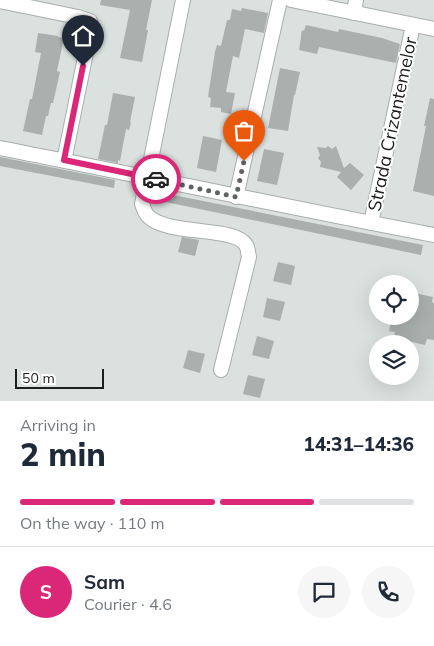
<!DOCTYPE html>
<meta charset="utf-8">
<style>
body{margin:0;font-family:Mulish,sans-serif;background:#f6f6f7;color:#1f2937;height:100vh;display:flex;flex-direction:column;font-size:19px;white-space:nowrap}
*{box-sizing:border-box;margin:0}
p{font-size:16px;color:#747a83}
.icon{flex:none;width:28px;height:28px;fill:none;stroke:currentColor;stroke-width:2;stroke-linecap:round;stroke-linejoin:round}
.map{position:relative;height:401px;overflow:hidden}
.sheet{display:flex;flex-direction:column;background:#fff;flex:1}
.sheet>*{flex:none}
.fabs{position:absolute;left:369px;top:275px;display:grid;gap:10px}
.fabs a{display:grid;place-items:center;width:50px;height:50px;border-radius:50%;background:#fff;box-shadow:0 5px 20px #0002;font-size:25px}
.scale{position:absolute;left:15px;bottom:12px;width:89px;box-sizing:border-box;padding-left:5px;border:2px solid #1d1f1e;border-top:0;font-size:14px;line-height:18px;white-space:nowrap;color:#1d1f1e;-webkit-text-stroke:4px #fff;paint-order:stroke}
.pin{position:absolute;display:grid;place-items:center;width:42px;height:42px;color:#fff;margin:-51px -21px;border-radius:50% 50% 50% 0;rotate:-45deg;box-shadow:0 0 5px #0007}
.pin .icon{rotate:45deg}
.courier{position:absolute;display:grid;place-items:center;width:50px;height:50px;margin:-25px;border:4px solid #db2777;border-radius:50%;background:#fff;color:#222;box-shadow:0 1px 6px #0007}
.summary em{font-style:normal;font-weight:800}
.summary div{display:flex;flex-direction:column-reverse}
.summary{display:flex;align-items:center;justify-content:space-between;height:85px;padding:0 20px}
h1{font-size:32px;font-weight:800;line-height:38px}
.bar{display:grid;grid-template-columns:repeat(4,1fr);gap:8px 5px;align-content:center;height:60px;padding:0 20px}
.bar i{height:6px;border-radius:4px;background:#e0e1e3}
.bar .on{background:#db2777}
.bar p{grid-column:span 4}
.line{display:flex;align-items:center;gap:12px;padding:0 20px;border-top:1px solid #e0e1e3}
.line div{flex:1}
.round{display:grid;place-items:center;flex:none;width:52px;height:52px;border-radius:26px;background:#f6f6f7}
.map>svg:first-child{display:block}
.building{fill:#a9b0ae}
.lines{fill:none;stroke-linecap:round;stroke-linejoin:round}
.minor-casing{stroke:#a7aeac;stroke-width:16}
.minor{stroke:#fff;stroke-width:14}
.done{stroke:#5f6362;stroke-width:5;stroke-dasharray:0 9}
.route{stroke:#db2777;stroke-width:6}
.labels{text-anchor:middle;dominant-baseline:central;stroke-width:4;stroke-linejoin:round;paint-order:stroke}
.street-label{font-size:18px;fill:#1d1f1e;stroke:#fff}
</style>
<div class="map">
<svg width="434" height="401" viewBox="0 0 434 401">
<rect width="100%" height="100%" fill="#dae1df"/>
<path class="building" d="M101,0H152L146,30H148L142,62L120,58L130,10L100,5Z
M242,8L268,13L264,33L245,29L239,58L233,56L226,92L235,93L231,114L221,112V108L210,107L211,98L208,97L209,90L215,52L217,45L221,46L227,20H230L232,9L241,11Z
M306,25L338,32L339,29L382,38L400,44L396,63L319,47L317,54L299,50L302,30L304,31Z
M38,33L58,36V37L64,38L57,71L60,72L53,103H51L48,116H46L42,135L23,131L30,99H32L41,53L35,52Z
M280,68L300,72L295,95H294L288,131L268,128Z
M113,93L135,97L130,122L131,123L129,130L126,129L120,161L118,160V163L98,159L105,125H107Z
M430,98L434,99V196L413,191L426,126H424Z
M203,136L222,140L216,172L197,168Z
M328,146L332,149L336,146L344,168L350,163L364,175L351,190L337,177L341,172L320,167L321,162L318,158L320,155L317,147L326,148Z
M264,149L284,153L277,185L257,181Z
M0,157L115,180L114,188L0,166Z
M158,192L423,245L421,255L156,200Z
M182,237L199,240L195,256L178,252Z
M278,262L295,266L291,285L273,281Z
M410,292L433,297L432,302L434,303V340L427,339L425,345L394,338L395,332L389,331L392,316H410Z
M267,298L285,302L280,321L263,317Z
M257,336L274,341L269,359L252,355Z
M188,350L205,354L200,373L183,368Z
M248,375L265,379L260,398L243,394Z"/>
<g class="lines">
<defs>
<path id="minor" d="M183,0L142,204C144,209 145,214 149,217C170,236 235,226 246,245C248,248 248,253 249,257L221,370
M291,0L434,29
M0,1L78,17L90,21L91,28L64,161
M354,13L356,0
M0,148C145,176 289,208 434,235
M236,197L280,0
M371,223L413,25"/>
</defs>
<use href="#minor" class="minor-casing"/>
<use href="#minor" class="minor"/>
</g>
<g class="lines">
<path class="done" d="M156,179L236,197L244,161"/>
<path class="route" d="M83,66L64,160L156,179"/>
</g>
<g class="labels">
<g class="street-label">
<text transform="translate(392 124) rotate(-78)">Strada Crizantemelor</text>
</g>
</g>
</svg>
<div class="fabs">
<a><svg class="icon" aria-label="locate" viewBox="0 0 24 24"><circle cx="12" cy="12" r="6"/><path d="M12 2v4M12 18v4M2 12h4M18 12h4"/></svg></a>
<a><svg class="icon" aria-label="layers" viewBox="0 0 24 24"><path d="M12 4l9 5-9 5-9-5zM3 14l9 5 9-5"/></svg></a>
</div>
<div class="scale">50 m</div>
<div class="pin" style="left:244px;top:161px;background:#ea580c"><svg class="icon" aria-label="bag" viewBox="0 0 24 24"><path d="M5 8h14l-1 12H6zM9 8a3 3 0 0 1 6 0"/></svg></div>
<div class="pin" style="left:83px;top:66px;background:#1f2937"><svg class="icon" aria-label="home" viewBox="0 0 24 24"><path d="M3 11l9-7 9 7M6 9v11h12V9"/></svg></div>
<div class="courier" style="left:156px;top:179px"><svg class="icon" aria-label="car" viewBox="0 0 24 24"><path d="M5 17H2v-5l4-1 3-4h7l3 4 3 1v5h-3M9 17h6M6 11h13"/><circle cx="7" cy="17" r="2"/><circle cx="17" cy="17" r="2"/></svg></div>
</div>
<section class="sheet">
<div class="summary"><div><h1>2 min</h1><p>Arriving in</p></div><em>14:31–14:36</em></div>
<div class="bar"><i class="on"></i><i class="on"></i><i class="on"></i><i></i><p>On the way · 110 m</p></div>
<div class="line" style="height:90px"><b class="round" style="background:#db2777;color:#fff">S</b><div><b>Sam</b><p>Courier · 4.6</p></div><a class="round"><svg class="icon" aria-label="chat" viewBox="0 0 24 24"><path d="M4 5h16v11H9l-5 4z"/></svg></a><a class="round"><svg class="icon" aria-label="phone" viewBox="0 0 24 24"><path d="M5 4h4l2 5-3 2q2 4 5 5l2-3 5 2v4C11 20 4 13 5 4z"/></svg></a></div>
</section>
